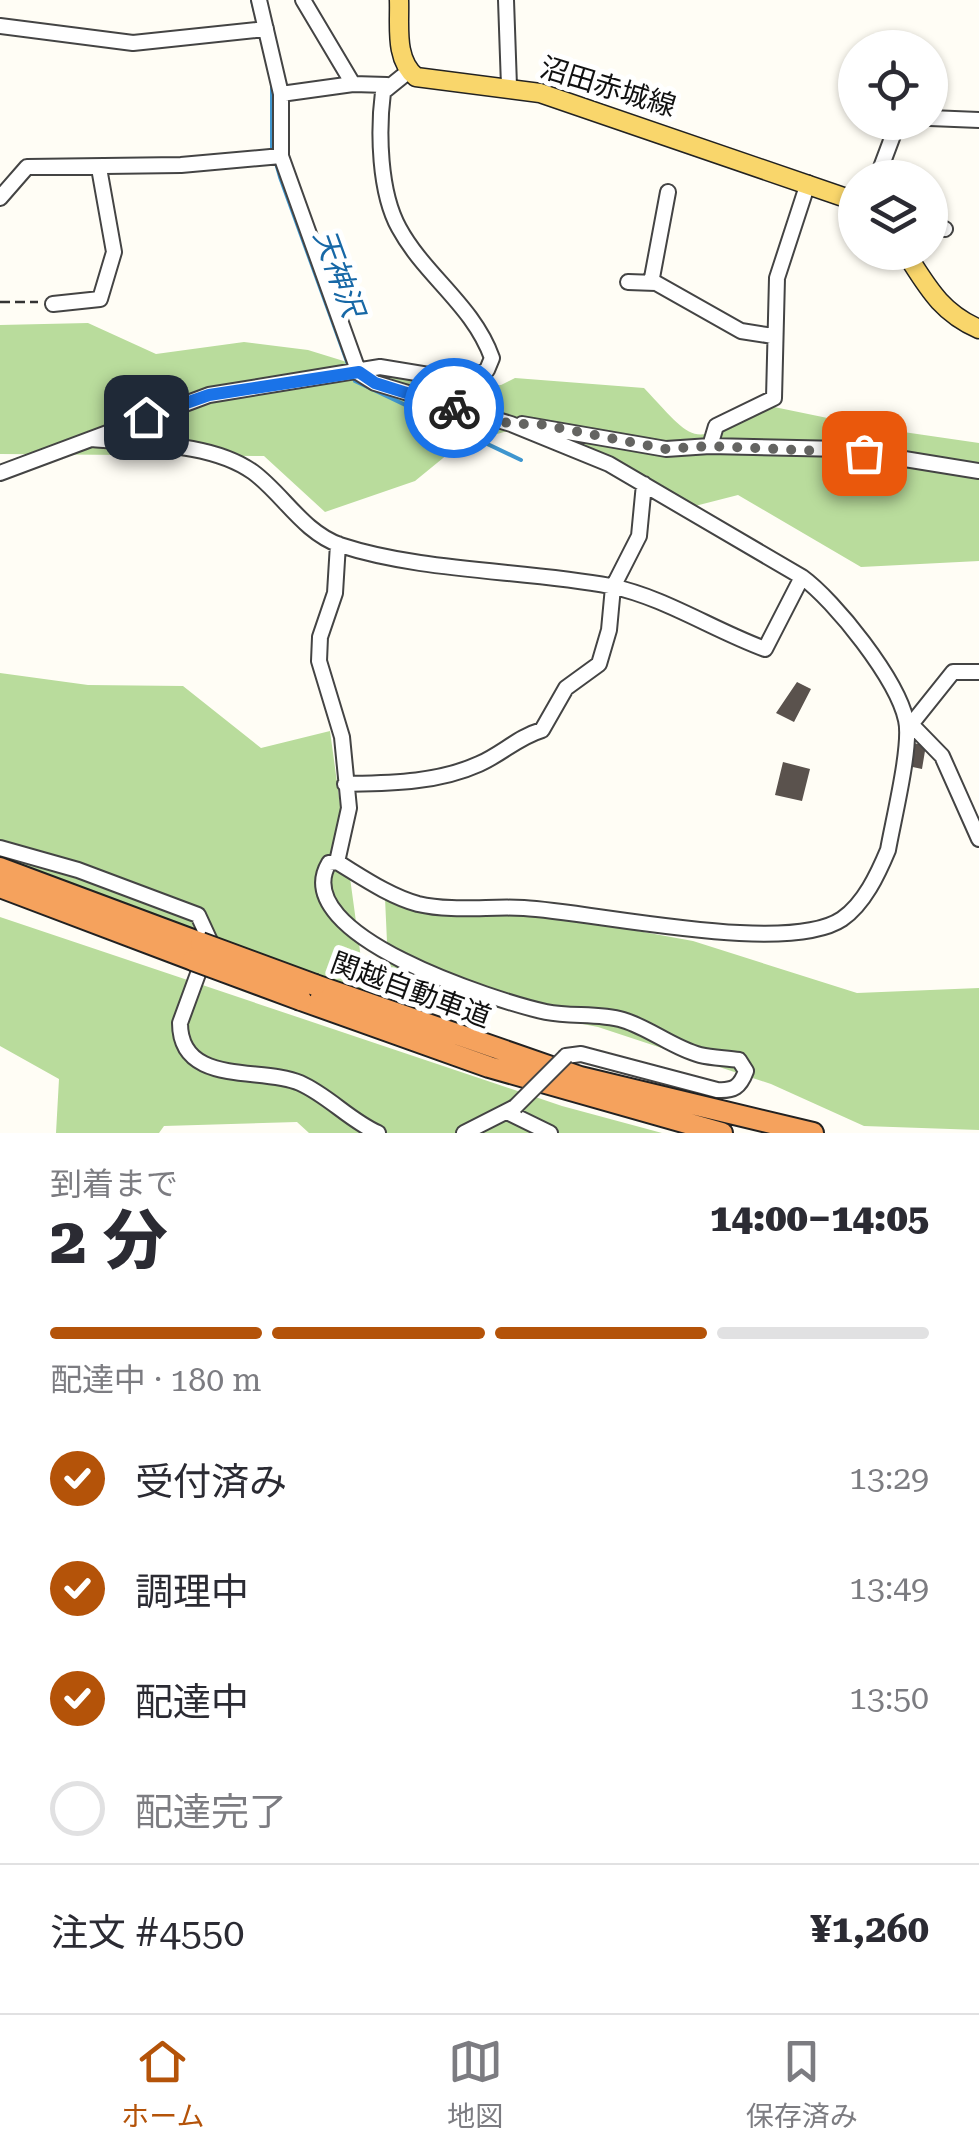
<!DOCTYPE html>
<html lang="ja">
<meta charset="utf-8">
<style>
body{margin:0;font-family:"Roboto Serif","Noto Sans JP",serif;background:#f2f2f3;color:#2b2b33;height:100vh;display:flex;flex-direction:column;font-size:38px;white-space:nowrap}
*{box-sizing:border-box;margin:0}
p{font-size:32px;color:#7c7c81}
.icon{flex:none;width:55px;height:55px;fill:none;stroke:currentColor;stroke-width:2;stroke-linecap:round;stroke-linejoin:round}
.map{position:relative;height:1133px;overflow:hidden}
.panel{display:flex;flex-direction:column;background:#fff;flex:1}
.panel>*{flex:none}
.controls{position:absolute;left:838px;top:30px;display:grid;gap:20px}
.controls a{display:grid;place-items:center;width:110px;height:110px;border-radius:50%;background:#fff;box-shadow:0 2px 8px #0004;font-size:50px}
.pin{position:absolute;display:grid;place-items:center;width:85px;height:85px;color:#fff;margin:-42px;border-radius:20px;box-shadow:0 5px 15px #0006}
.courier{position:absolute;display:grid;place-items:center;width:100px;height:100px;margin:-50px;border:8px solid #1a73e8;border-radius:50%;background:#fff;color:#222;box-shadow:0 2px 12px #0007}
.summary em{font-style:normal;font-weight:800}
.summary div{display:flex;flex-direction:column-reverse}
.summary{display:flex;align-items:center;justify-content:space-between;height:170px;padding:0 50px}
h1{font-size:65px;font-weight:800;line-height:75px}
.bar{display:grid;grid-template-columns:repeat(4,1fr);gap:15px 10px;align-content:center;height:120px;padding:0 50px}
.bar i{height:12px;border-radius:8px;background:#e1e1e2}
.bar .active{background:#b45309}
.bar p{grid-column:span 4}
.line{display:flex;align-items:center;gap:25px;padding:0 50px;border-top:2px solid #e1e1e2}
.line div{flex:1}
ol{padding:0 50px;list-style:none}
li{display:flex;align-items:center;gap:30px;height:110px}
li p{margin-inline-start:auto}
li .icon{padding:10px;border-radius:50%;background:#b45309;color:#fff;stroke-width:4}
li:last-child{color:#7c7c81}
li i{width:55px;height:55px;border:5px solid #e1e1e2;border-radius:50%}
.menu{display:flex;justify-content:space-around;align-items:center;height:140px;border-top:2px solid #e1e1e2;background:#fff;font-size:28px;color:#7c7c81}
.menu a{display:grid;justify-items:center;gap:5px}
.menu .active{color:#b45309}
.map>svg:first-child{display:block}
.forest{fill:#b9dc9c}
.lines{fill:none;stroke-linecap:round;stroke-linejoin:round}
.stream{stroke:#3f96cf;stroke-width:4}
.building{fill:#5a524d}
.minor-casing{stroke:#444;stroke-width:18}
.major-casing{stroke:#222;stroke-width:21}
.highway-casing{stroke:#222;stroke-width:24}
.path{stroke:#333;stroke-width:2.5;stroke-dasharray:10 5;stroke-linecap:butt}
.minor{stroke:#fff;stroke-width:14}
.major{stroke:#f9d66b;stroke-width:18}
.highway{stroke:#f5a25d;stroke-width:20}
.minor-bridge-casing{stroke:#444;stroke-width:18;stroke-linecap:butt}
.highway-bridge-casing{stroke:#222;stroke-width:24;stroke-linecap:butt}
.minor-bridge{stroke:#fff;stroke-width:14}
.highway-bridge{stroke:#f5a25d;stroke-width:20}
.done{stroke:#646461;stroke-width:10;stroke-dasharray:0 18}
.route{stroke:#1a73e8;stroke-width:12}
.labels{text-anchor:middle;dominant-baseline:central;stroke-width:10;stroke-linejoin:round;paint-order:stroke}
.street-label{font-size:28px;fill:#111;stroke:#fff}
.water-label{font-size:30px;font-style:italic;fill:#1768a6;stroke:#fff}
</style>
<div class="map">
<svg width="979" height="1133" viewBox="0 0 979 1133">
<rect width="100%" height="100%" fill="#fffdf5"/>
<path class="forest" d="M88,323L156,354L244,342L308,350L389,375L455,387L501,385L515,378L644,388C695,442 692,451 759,404L876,428L979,443V561L861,567L738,495L695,506L617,459L525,426L459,445L415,481L325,512L264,456L0,454V325Z
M0,673L88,685L183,686L261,748L330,731L366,995L0,868Z
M385,898L522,910L693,941L857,993L979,988V1130L864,1126L771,1084L598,1027L389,986Z
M0,917L562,1106L662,1133H309L297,1122L164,1126L159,1133H56L59,1079L0,1046Z"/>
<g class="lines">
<path class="stream" d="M252,0L255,12
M272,85V149L280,177L349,367
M353,376L355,381L521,460"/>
</g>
<path class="building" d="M797,682L811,689L794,722L776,713Z
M912,743L926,745L922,769L908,766Z
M783,762L810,769L802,801L775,795Z"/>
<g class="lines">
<defs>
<path id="minor" d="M259,0L281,94V156L359,373L375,383L511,424L609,464L802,577C835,601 897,679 906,720C912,745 893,821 888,850C878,874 864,904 842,919C787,956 595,912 524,908C490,906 452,912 418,904C389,896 362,877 337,862
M303,0L353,84
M506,0L509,86
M0,26L133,43L266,29
M281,94L353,84L387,85
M930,118L979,120
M877,178L898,122
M0,198L27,167L181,165L281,156
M930,223L945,229
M628,282L656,283L741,331L773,336
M651,283L668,192
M53,304L100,299L114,252L99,168
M522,424L666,449L710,446L843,449L979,471
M91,439C142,444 211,442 253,472C283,494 303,532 340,545C422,572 525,570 610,586C664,597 713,630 765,649L802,577
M710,446L716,426L774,398L777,278L808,183
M0,473L209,395L380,367L465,381L487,370L492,358C473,305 425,276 399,228C379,192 378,131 383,92L409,71
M338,544L335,593L320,637L319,661L342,737L349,808L337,862L329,863C286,935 496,1001 546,1012C571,1017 599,1013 623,1020C650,1028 673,1048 700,1055C712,1058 726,1058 739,1060L746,1071C740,1087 734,1091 717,1090L581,1054L566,1056
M906,719L942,756L979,839
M913,722L953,672H979
M345,784C389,783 437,783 479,764C502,754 518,737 542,730L566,688L599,664L609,630L613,587L639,536L644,484
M0,848L78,870L198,915L210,941L180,1023C180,1087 262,1066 300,1083C329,1096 349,1120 378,1133
M507,1112L550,1133
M464,1133L515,1107"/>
<path id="major" d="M399,0C400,25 394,59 416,77L540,93L855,201
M905,252C927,286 940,312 979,329"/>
<path id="highway" d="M0,868L201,943
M0,887L193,960
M315,985L580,1077L813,1133
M301,1000L489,1067L722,1133"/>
</defs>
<use href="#minor" class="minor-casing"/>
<use href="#major" class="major-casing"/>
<use href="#highway" class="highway-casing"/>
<path class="path" d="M0,302H38"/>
<use href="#minor" class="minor"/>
<use href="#major" class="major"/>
<use href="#highway" class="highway"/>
<defs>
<path id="minor-bridge" d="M515,1107L566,1056"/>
<path id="highway-bridge" d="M201,943L315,985
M193,960L301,1000"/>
</defs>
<use href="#minor-bridge" class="minor-bridge-casing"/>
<use href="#highway-bridge" class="highway-bridge-casing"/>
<use href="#minor-bridge" class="minor-bridge"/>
<use href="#highway-bridge" class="highway-bridge"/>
</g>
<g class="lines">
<path class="done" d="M454,408L511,424H539L666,449L710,446L864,453"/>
<path class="route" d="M146,417L209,395L359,372L375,383L454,408"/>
</g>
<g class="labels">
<g class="street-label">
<text transform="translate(608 87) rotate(17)">沼田赤城線</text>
<text transform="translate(411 990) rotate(20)">関越自動車道</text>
</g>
<g class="water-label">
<text transform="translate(339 273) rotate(70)">天神沢</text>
</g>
</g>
</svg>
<div class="controls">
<a><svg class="icon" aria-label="locate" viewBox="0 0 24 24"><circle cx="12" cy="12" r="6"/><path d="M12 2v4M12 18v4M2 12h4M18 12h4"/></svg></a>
<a><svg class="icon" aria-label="layers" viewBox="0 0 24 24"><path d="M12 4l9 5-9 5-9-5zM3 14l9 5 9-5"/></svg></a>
</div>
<div class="pin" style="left:864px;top:453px;background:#ea580c"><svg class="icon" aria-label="bag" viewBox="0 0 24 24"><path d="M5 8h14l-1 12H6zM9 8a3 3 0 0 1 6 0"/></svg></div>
<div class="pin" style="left:146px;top:417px;background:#1f2937"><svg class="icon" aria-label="home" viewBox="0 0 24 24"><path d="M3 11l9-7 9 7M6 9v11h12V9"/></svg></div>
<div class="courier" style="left:454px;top:408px"><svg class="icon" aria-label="bike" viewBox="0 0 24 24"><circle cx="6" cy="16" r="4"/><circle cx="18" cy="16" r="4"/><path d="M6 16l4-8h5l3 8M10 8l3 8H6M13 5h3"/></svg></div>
</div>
<section class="panel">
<div class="summary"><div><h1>2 分</h1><p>到着まで</p></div><em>14:00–14:05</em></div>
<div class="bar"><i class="active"></i><i class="active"></i><i class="active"></i><i></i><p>配達中 · 180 m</p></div>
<ol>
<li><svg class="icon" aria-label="check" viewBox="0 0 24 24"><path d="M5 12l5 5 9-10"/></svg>受付済み<p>13:29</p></li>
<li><svg class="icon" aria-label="check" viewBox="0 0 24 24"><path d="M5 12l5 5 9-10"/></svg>調理中<p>13:49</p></li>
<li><svg class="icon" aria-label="check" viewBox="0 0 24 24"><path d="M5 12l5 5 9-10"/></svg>配達中<p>13:50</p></li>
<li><i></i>配達完了</li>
</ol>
<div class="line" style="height:130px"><div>注文 #4550</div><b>¥1,260</b></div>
</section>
<nav class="menu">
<a class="active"><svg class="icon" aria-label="home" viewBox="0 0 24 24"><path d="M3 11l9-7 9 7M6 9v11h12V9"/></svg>ホーム</a>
<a><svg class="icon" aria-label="map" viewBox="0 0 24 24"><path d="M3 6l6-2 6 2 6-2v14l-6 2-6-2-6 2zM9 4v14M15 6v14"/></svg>地図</a>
<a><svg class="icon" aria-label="saved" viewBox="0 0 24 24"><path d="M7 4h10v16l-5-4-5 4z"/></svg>保存済み</a>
</nav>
